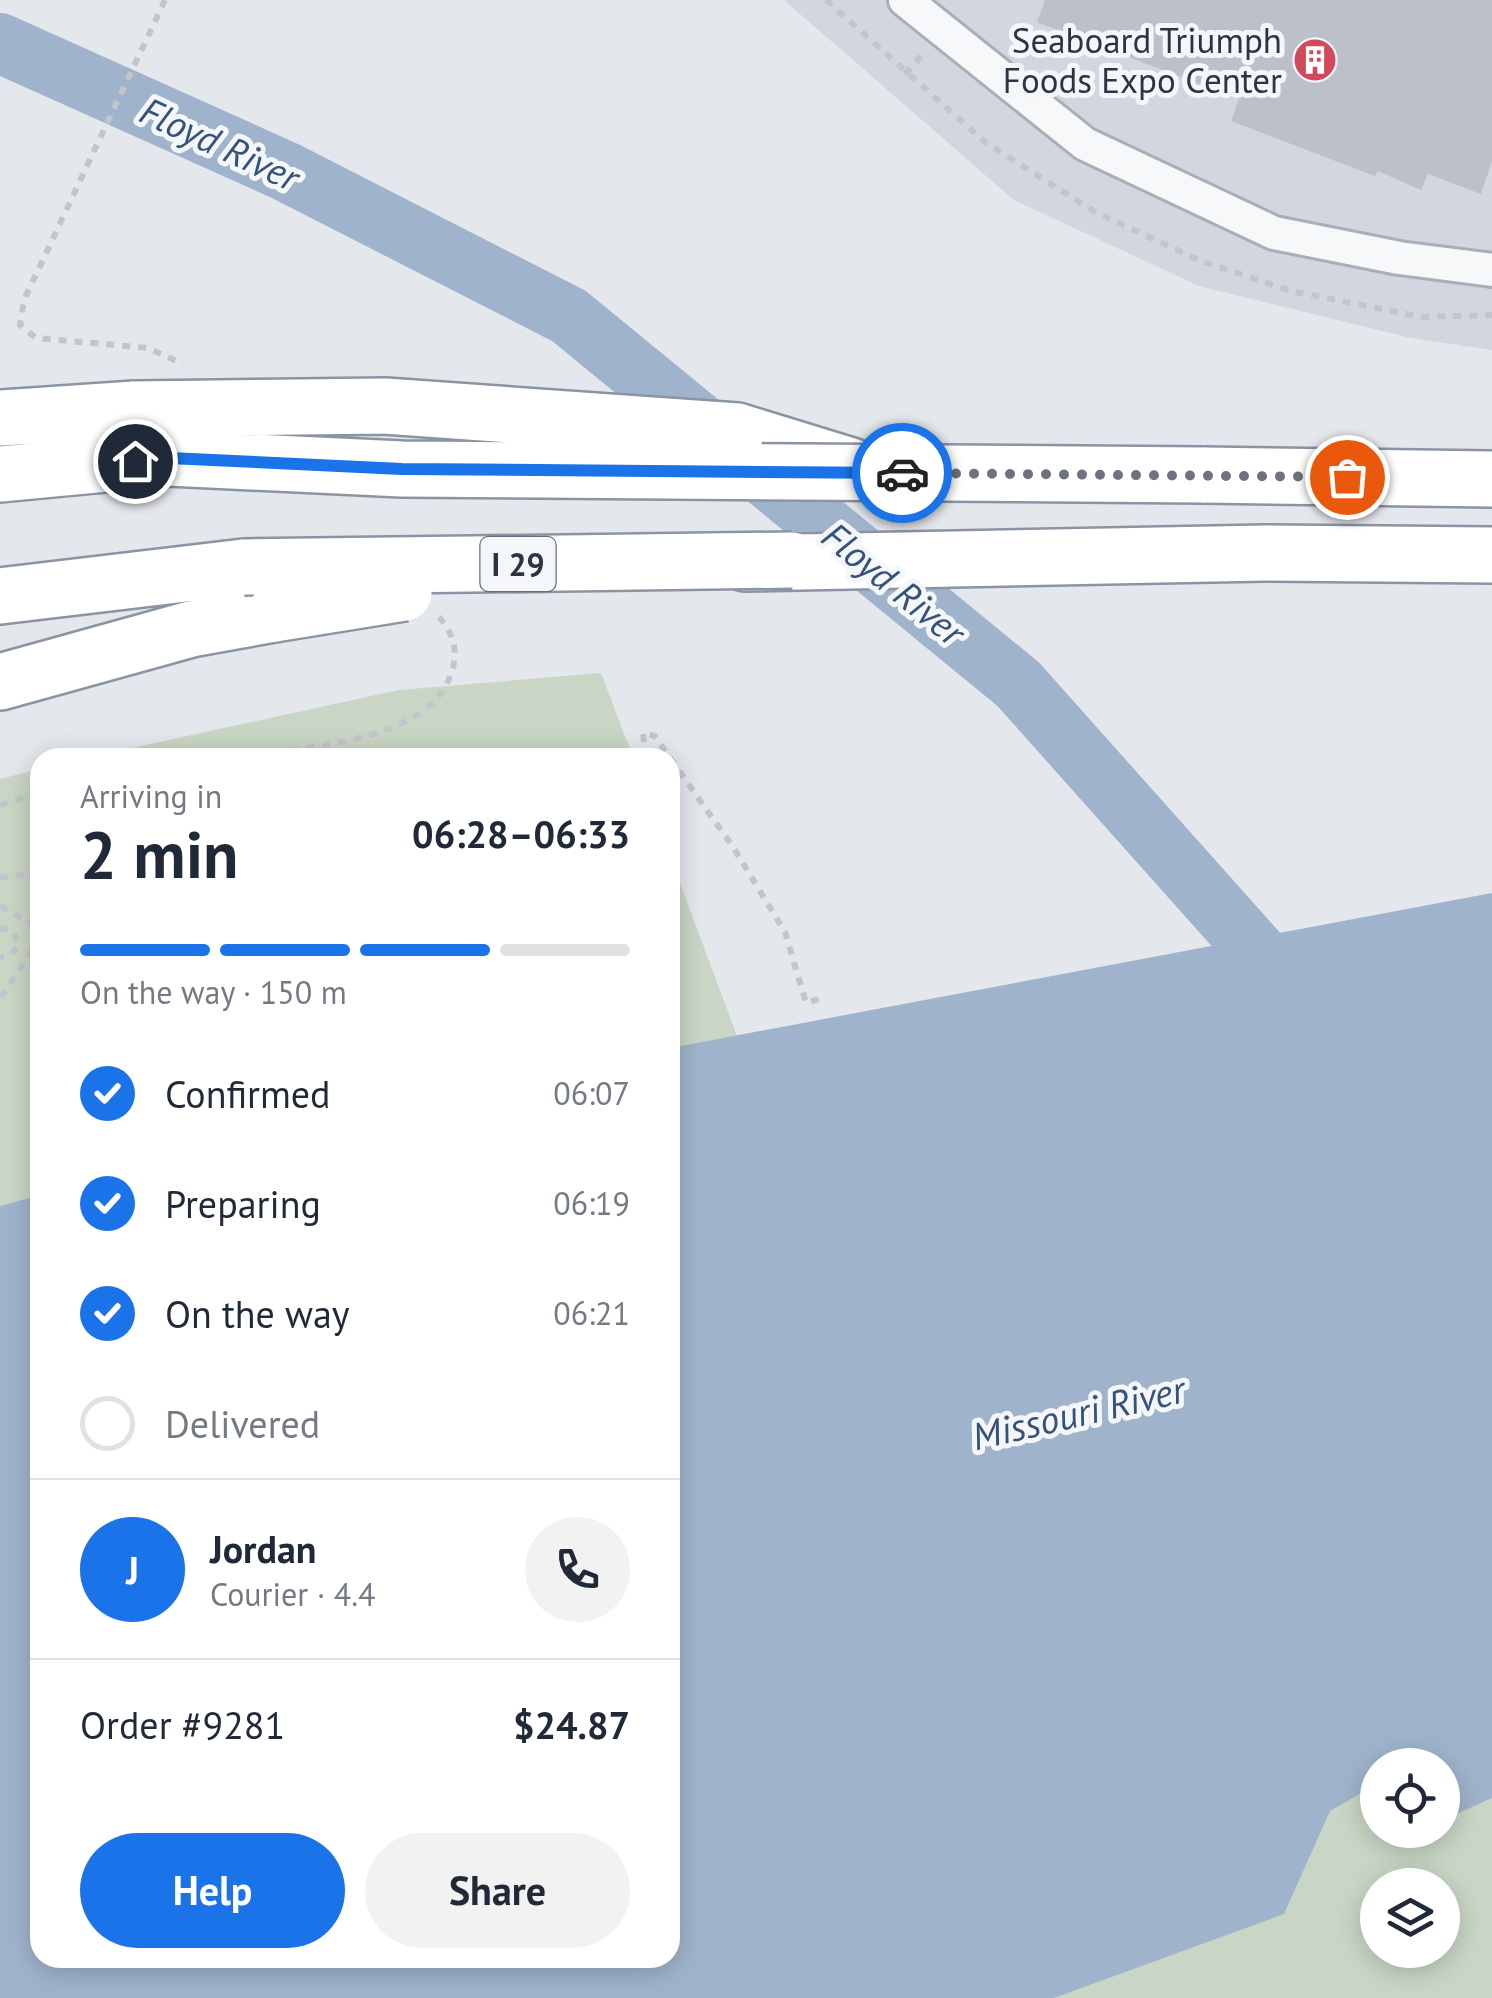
<!DOCTYPE html>
<meta charset="utf-8">
<style>
body{margin:0;font-family:"PT Sans",sans-serif;background:#f2f2f3;color:#1f2937;height:100vh;display:flex;flex-direction:column;font-size:38px;white-space:nowrap}
*{box-sizing:border-box;margin:0}
p{font-size:32px;color:#747a83}
.icon{flex:none;width:55px;height:55px;fill:none;stroke:currentColor;stroke-width:2;stroke-linecap:round;stroke-linejoin:round}
.map{position:relative;flex:1;overflow:hidden}
.drawer{position:absolute;left:30px;top:748px;width:650px;height:1220px;display:flex;flex-direction:column;background:#fff;border-radius:30px;box-shadow:0 5px 25px #0003}
.drawer>*{flex:none}
.fabs{position:absolute;left:1360px;top:1748px;display:grid;gap:20px}
.fabs a{display:grid;place-items:center;width:100px;height:100px;border-radius:50%;background:#fff;box-shadow:0 5px 25px #0003;font-size:50px}
.pin{position:absolute;display:grid;place-items:center;width:85px;height:85px;color:#fff;margin:-42px;border:5px solid #fff;border-radius:50%;box-shadow:0 2px 10px #0007}
.courier{position:absolute;display:grid;place-items:center;width:100px;height:100px;margin:-50px;border:8px solid #1a73e8;border-radius:50%;background:#fff;color:#222;box-shadow:0 2px 12px #0007}
.headline em{font-style:normal;font-weight:600}
.headline div{display:flex;flex-direction:column-reverse}
.headline{display:flex;align-items:center;justify-content:space-between;height:170px;padding:0 50px}
h1{font-size:65px;font-weight:600;line-height:75px}
.bar{display:grid;grid-template-columns:repeat(4,1fr);gap:15px 10px;align-content:center;height:120px;padding:0 50px}
.bar i{height:12px;border-radius:8px;background:#e0e1e3}
.bar .selected{background:#1a73e8}
.bar p{grid-column:span 4}
.line{display:flex;align-items:center;gap:25px;padding:0 50px;border-top:2px solid #e0e1e3}
.line div{flex:1}
.round{display:grid;place-items:center;flex:none;width:105px;height:105px;border-radius:52px;background:#f2f2f3}
ol{padding:0 50px;list-style:none}
li{display:flex;align-items:center;gap:30px;height:110px}
li p{margin-inline-start:auto}
li .icon{padding:10px;border-radius:50%;background:#1a73e8;color:#fff;stroke-width:4}
li:last-child{color:#747a83}
li i{width:55px;height:55px;border:5px solid #e0e1e3;border-radius:50%}
.button{display:flex;gap:20px;margin-top:auto;padding:20px 50px}
.button a{flex:1;height:115px;border-radius:60px;background:#1a73e8;color:#fff;font-size:40px;font-weight:600;line-height:115px;text-align:center}
.button a+a{background:#f2f2f3;color:#1f2937}
.map>svg:first-child{display:block}
.built{fill:#d2d6de}
.green{fill:#c9d6c5;fill-rule:evenodd}
.water{fill:#9fb4cc}
.lines{fill:none;stroke-linecap:round;stroke-linejoin:round}
.river{stroke:#9fb4cc;stroke-width:60}
.building{fill:#bbc0ca}
.street-casing{stroke:#a9aeb7;stroke-width:38}
.highway-casing{stroke:#8b94a3;stroke-width:60}
.path{stroke:#c2c5cb;stroke-width:6;stroke-dasharray:8 8;stroke-linecap:butt}
.street{stroke:#f7f8fa;stroke-width:32}
.highway{stroke:#fff;stroke-width:55}
.highway-bridge-casing{stroke:#8b94a3;stroke-width:60;stroke-linecap:butt}
.highway-bridge{stroke:#fff;stroke-width:55}
.done{stroke:#6c737f;stroke-width:10;stroke-dasharray:0 18}
.route{stroke:#1a73e8;stroke-width:12}
.labels{text-anchor:middle;dominant-baseline:central;stroke-width:10;stroke-linejoin:round;paint-order:stroke}
.shield{fill:#f4f6f9;stroke:#676e7b;stroke-width:2.5}
.shield-label{font-size:32px;font-weight:bold;fill:#2b3445}
.poi-label{font-size:35px;fill:#2b3445;stroke:#f4f6f9;text-anchor:end}
.water-label{font-size:38px;font-style:italic;fill:#34527a;stroke:#f4f6f9}
</style>
<div class="map">
<svg width="1492" height="1998" viewBox="0 0 1492 1998">
<rect width="100%" height="100%" fill="#e4e7ec"/>
<path class="built" d="M784,0H1492V350L1411,338L1199,286L1014,200Z"/>
<path class="green" d="M601,673L633,757H91L399,690Z
M40,769V1195L0,1206V779Z
M670,856L737,1036L670,1048Z
M1492,1699V1998H139L670,1958ZM1378,1765H1442V1830H1378ZM1378,1885H1442V1950H1378Z"/>
<path class="water" d="M1492,893V1798L1443,1820L1442,1765H1378L1377,1784L1330,1811L1284,1914L1054,1998H0V1206L40,1195V1958H670V1048Z"/>
<g class="lines">
<path class="river" d="M0,43L285,171L569,316L1018,684L1299,999"/>
</g>
<path class="building" d="M1045,0H1492V161L1481,194L1428,174L1421,190L1378,171L1375,176L1231,121L1239,99L1037,22Z"/>
<g class="lines">
<defs>
<path id="street" d="M905,0L1085,144L1274,233L1399,258L1492,270"/>
<path id="highway" d="M0,418L135,409
M737,431L851,466
M0,474L169,458
M1203,475L1492,479
M745,563L1265,553L1492,555
M0,596L244,567
M0,682L191,629L274,614"/>
</defs>
<use href="#street" class="street-casing"/>
<use href="#highway" class="highway-casing"/>
<path class="path" d="M165,0L24,300L20,325L36,338L148,348L183,364
M826,0L985,142L1095,212L1201,261L1291,291L1422,317L1492,315
M905,74L924,53
M227,758C293,747 425,747 451,674C459,652 454,634 439,617
M516,758L540,753L572,758
M646,758L643,733L655,736L670,758
M670,758L733,847L785,932L806,1003L819,999
M0,805L40,793
M670,836L674,868L670,876
M0,877L40,874
M0,906L40,928
M0,928L13,931L19,944L11,955L0,957
M1,997L40,939"/>
<use href="#street" class="street"/>
<use href="#highway" class="highway"/>
<defs>
<path id="highway-bridge" d="M135,409L385,406L737,431
M169,458L402,469L1203,475
M244,567L792,560
M274,614L404,593"/>
</defs>
<use href="#highway-bridge" class="highway-bridge-casing"/>
<use href="#highway-bridge" class="highway-bridge"/>
</g>
<g class="lines">
<path class="done" d="M902,473L1347,477"/>
<path class="route" d="M135,461L169,458L402,469L902,473"/>
</g>
<defs>
<symbol id="building-disc" viewBox="-11 -11 22 22"><circle r="9.5" fill="#d1495b" stroke="#f4f6f9"/><path d="M-4-6H4V6H1V3H-1V6H-4ZM-2.5-4.3h1.7v1.8h-1.7ZM.8-4.3h1.7v1.8H.8ZM-2.5-1h1.7V.8h-1.7ZM.8-1h1.7V.8H.8Z" fill="#fff"/></symbol>
</defs>
<g fill-rule="evenodd">
<use href="#building-disc" x="1290" y="35" width="50" height="50"/>
</g>
<g class="labels">
<rect class="shield" x="480.5" y="537" width="75" height="54" rx="8"/>
<g class="shield-label">
<text x="518" y="564">I 29</text>
</g>
<g class="poi-label">
<text x="1282" y="40">Seaboard Triumph<tspan x="1282" dy="40">Foods Expo Center</tspan></text>
</g>
<g class="water-label">
<text transform="translate(220 143) rotate(25)">Floyd River</text>
<text transform="translate(894 583) rotate(39)">Floyd River</text>
<text transform="translate(1078 1412) rotate(-13)">Missouri River</text>
</g>
</g>
</svg>
<div class="fabs">
<a><svg class="icon" aria-label="locate" viewBox="0 0 24 24"><circle cx="12" cy="12" r="6"/><path d="M12 2v4M12 18v4M2 12h4M18 12h4"/></svg></a>
<a><svg class="icon" aria-label="layers" viewBox="0 0 24 24"><path d="M12 4l9 5-9 5-9-5zM3 14l9 5 9-5"/></svg></a>
</div>
<div class="pin" style="left:1347px;top:477px;background:#ea580c"><svg class="icon" aria-label="bag" viewBox="0 0 24 24"><path d="M5 8h14l-1 12H6zM9 8a3 3 0 0 1 6 0"/></svg></div>
<div class="pin" style="left:135px;top:461px;background:#1f2937"><svg class="icon" aria-label="home" viewBox="0 0 24 24"><path d="M3 11l9-7 9 7M6 9v11h12V9"/></svg></div>
<div class="courier" style="left:902px;top:473px"><svg class="icon" aria-label="car" viewBox="0 0 24 24"><path d="M5 17H2v-5l4-1 3-4h7l3 4 3 1v5h-3M9 17h6M6 11h13"/><circle cx="7" cy="17" r="2"/><circle cx="17" cy="17" r="2"/></svg></div>
<section class="drawer">
<div class="headline"><div><h1>2 min</h1><p>Arriving in</p></div><em>06:28–06:33</em></div>
<div class="bar"><i class="selected"></i><i class="selected"></i><i class="selected"></i><i></i><p>On the way · 150 m</p></div>
<ol>
<li><svg class="icon" aria-label="check" viewBox="0 0 24 24"><path d="M5 12l5 5 9-10"/></svg>Confirmed<p>06:07</p></li>
<li><svg class="icon" aria-label="check" viewBox="0 0 24 24"><path d="M5 12l5 5 9-10"/></svg>Preparing<p>06:19</p></li>
<li><svg class="icon" aria-label="check" viewBox="0 0 24 24"><path d="M5 12l5 5 9-10"/></svg>On the way<p>06:21</p></li>
<li><i></i>Delivered</li>
</ol>
<div class="line" style="height:180px"><b class="round" style="background:#1a73e8;color:#fff">J</b><div><b>Jordan</b><p>Courier · 4.4</p></div><a class="round"><svg class="icon" aria-label="phone" viewBox="0 0 24 24"><path d="M5 4h4l2 5-3 2q2 4 5 5l2-3 5 2v4C11 20 4 13 5 4z"/></svg></a></div>
<div class="line" style="height:130px"><div>Order #9281</div><b>$24.87</b></div>
<div class="button"><a>Help</a><a>Share</a></div>
</section>
</div>
